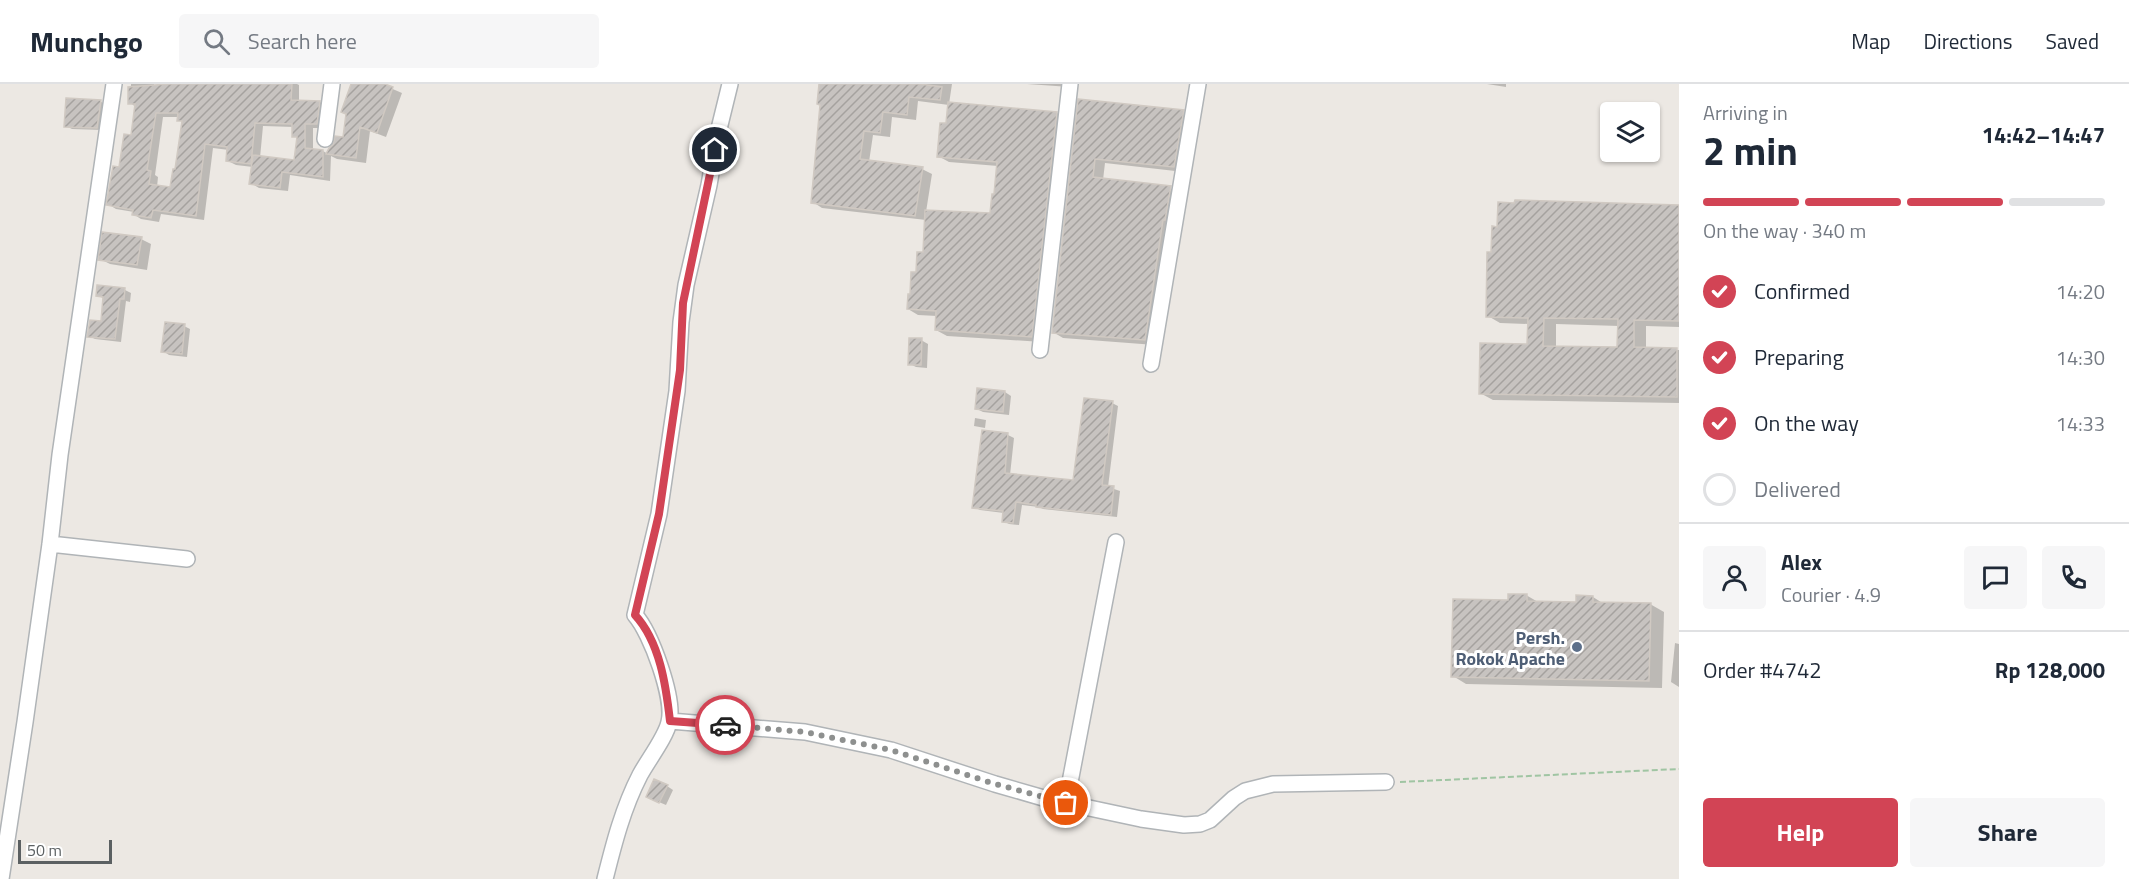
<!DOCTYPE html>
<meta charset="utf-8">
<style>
body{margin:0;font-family:"Titillium Web",sans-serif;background:#f6f6f7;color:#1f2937;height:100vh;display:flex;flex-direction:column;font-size:22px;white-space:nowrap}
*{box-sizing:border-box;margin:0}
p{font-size:20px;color:#747a83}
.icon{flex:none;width:33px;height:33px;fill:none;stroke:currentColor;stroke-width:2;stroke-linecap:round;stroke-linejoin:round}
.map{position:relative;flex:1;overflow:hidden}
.side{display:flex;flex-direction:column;background:#fff;width:450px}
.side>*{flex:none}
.tools{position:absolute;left:1600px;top:18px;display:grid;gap:12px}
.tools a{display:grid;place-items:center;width:60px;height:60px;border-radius:6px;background:#fff;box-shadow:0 2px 4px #0004;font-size:30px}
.scale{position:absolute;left:18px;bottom:15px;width:94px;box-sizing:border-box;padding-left:6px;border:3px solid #5b6062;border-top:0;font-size:16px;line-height:21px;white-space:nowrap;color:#5b6062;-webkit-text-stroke:4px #fff;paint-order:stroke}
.pin{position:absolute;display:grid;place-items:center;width:51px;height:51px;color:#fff;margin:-26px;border:3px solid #fff;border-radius:50%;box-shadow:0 2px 6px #0007}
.courier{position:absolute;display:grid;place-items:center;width:60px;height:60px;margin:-30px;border:4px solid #d24455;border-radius:50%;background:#fff;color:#222;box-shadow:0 2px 8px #0007}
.head em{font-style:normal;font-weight:700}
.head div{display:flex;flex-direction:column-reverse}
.head{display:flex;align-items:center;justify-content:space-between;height:102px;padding:0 24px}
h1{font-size:39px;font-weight:700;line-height:45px}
.bar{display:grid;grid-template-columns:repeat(4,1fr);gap:9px 6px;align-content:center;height:72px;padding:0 24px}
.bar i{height:8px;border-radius:4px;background:#e0e1e3}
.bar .active{background:#d24455}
.bar p{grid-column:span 4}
.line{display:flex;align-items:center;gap:15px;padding:0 24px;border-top:2px solid #e0e1e3}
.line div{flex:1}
.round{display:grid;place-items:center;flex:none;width:63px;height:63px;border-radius:6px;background:#f6f6f7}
ol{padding:0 24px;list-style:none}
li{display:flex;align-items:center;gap:18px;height:66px}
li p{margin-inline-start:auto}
li .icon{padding:6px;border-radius:50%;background:#d24455;color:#fff;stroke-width:4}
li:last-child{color:#747a83}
li i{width:33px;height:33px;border:3px solid #e0e1e3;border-radius:50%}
.action{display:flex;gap:12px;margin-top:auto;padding:12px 24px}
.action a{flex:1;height:69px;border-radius:6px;background:#d24455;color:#fff;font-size:24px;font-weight:700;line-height:69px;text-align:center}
.action a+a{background:#f6f6f7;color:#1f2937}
header{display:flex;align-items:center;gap:36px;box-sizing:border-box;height:84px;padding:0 30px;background:#fff;border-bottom:2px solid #e0e1e3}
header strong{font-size:28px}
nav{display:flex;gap:33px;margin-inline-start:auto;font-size:21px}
.search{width:420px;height:54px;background:#f6f6f7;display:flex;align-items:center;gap:15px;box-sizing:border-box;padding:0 21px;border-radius:6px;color:#747a83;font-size:22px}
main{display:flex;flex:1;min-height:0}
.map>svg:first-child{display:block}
.shadow{fill:#0003;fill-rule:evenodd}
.building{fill:url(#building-hatch);stroke:#d0c9c2;stroke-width:1.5;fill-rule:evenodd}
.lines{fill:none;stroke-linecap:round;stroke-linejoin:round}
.minor-casing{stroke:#b0b4b7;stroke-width:18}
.path{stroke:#a0c5a3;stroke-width:2;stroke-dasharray:6 3;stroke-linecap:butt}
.minor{stroke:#fff;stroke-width:15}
.done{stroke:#8e908f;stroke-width:6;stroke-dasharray:0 10.8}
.route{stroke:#d24455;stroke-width:8}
.service-dot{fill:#5c6f8a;stroke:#fff;stroke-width:2}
.labels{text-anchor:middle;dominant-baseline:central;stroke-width:6;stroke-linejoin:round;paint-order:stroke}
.service-label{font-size:18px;font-weight:bold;fill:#4e5e75;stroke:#fff;text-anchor:end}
</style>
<header>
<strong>Munchgo</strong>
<div class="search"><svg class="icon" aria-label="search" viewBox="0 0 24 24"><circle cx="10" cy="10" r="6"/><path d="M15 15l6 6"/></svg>Search here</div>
<nav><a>Map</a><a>Directions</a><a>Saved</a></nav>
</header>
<main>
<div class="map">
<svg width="1679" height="795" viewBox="0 0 1679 795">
<defs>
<pattern id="building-hatch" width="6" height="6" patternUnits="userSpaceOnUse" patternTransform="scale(1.5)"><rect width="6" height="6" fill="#c7c3c0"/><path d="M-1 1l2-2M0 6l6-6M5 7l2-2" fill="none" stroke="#a5a29f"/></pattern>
</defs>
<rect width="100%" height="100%" fill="#ece8e3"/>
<path class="shadow" d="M131,0H154V3L171,0H297L299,1V18H320L328,23L325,44H313V66L323,67L328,70L344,54L353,0H381L402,9L386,53L370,47L366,79L337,75L331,72L330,97L290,91L288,107L259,104L251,99L253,83L236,81L228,77L229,66L213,64L204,136L161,130L159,138L141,135L133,130L134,128L116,125L108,120L132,53L136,23L130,19ZM163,33H179V36L184,38L176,87L171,105L157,103L158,93L155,91ZM263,42L294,43V52L298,54L296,78L260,74Z
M820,0H952L949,20L1057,29L1067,35L1042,258L947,252L936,246L937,232L918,231L908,225L924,170L926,136L822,124L813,118L822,21ZM918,17L949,21L947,41L938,72L949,78L998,82L996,112L992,131L926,128L932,90L922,85L869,78L873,51L890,53L892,33L916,36Z
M1027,0H1073L1070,3Z
M1487,0H1506V3Z
M100,17L106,21L103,46L72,45L66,42Z
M1079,17L1183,28L1193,33L1184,88L1105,79L1103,96L1170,104L1180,109L1155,261L1063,254L1053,248Z
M1679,122V243L1646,242V265L1679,266V319L1493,316L1480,309L1529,261V240L1500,239L1488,232ZM1556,240L1619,242V264L1556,263Z
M141,155L151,160L147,186L110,180L100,175Z
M98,203L125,206L131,209L130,218L126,217L121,258L95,255L89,252L102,238L105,215L97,211Z
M184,242L190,245L187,273L169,271L163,267Z
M921,256L928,260L927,284L916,283L910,280Z
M1005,308L1011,312L1009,331L983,328L977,325Z
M1112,319L1118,322L1108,403L1120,407L1117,433L1043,425L1039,423L1022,421L1019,441L1009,440L1003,437L1004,429L980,426L974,423L983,348L1008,351L1014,354L1010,391L1075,398Z
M975,334L986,336L985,344L974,342Z
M1526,511L1538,518L1577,519L1593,513L1604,520H1650L1664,528L1662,604L1466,600L1453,592Z
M1675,559L1679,560V603L1671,598Z
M667,702L673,706L666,721L654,716Z"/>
<path class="building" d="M168,0H292L291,16L320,17L317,40H305V64L323,66V93L282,88L280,104L249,100L253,71L294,76L297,53H292V40L255,39L251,80L226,77L227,63L205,60L196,132L153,126L151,134L132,131L133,126L106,121L113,82L119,83L124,50L131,51L135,20H128V3ZM156,29H178L177,37H182L175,85H173L170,103L149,100L151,87L147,86Z
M351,0H385L393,3L377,49L360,43L356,74L326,70L329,64L333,60L335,52L343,53L346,30L341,28Z
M819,0H920L942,3L940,16L909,13L907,31L883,28L880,49L864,47L860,75L923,83L915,132L811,119L820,21L817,20Z
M66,14L101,16L97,44L64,43Z
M1078,15L1184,26L1174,83L1095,75L1093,93L1171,102L1165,136H1163L1145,256L1052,249Z
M948,18L1057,28L1032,253L935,246L936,227L907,225L908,210H910L911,188H916L917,168H923L925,126L990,129L992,110H994L997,78L937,73L940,39H946Z
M1515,116L1679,121V237L1634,236V263L1677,264V313L1479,310L1480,259L1527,260L1528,234L1486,233L1487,168H1491L1492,142L1497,143L1498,118L1514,119ZM1544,234L1618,235L1617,263L1543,262Z
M102,148L142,153L137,181L98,176Z
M97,201L125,204L124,215H120L115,255L87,253L90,236L101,237L103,213L96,212Z
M165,238L185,240L182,270L161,268Z
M909,254H922L921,281H908Z
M977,304L1005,307L1003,328L975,325Z
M1084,314L1113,317L1102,401L1114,402L1111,431L1036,423V421L1016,418L1013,439L1002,438L1003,427L972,424L982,346L1008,349L1005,389L1073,396Z
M1508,510H1527V517L1576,518V511L1593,512V518L1651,519L1649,597L1451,593L1453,515L1508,516Z
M654,695L668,701L659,719L646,713Z"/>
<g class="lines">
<defs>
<path id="minor" d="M325,55L332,0
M1040,266L1070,0
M1151,280L1198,0
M50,460L187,475
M670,637L805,648L891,666L995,700L1047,715L1141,735L1184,741L1200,740L1210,736L1234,714L1245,707L1273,700L1386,698
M1066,719L1116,458
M1,795L25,638L50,460L60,371L114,0
M605,795C614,759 623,724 640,691C648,676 666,653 669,638C675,615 651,549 635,531L659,430L677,307L681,238L686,201L709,101L718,49L730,0"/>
</defs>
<use href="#minor" class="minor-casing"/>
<path class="path" d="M1400,698L1679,685"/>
<use href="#minor" class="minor"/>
</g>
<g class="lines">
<path class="done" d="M725,641L805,648L891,666L995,700L1066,719"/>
<path class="route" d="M715,66L683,219L680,286L659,430L635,531C660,558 666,602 670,637L725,641"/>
</g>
<circle class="service-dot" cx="1577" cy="563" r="6"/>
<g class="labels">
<g class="service-label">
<text x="1565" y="553">Persh.<tspan x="1565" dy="21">Rokok Apache</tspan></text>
</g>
</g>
</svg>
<div class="tools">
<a><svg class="icon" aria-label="layers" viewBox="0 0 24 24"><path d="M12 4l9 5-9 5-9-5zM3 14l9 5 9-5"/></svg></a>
</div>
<div class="scale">50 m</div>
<div class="pin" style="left:1066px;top:719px;background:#ea580c"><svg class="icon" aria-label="bag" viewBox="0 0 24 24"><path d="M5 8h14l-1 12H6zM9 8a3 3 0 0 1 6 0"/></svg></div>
<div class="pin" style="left:715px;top:66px;background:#1f2937"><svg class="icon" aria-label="home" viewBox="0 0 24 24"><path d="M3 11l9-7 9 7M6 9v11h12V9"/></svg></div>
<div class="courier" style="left:725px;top:641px"><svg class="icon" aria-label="car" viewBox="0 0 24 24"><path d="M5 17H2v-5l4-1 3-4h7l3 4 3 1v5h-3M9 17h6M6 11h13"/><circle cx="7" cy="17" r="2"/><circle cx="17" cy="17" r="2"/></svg></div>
</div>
<section class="side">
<div class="head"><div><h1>2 min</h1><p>Arriving in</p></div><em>14:42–14:47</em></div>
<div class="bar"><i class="active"></i><i class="active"></i><i class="active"></i><i></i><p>On the way · 340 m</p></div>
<ol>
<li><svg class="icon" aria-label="check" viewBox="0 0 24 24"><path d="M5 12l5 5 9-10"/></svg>Confirmed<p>14:20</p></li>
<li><svg class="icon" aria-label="check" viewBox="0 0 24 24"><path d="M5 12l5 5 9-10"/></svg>Preparing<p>14:30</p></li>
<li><svg class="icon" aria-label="check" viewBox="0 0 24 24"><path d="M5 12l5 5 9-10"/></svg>On the way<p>14:33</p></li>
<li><i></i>Delivered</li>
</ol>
<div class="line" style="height:108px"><a class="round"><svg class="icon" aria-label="person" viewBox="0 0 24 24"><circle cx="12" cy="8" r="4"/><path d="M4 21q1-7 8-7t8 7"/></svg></a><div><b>Alex</b><p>Courier · 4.9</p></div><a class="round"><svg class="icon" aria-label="chat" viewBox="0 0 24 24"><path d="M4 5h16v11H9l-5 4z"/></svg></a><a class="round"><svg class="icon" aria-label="phone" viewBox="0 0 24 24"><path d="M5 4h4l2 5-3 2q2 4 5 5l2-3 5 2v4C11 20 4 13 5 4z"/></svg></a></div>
<div class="line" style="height:78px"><div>Order #4742</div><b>Rp 128,000</b></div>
<div class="action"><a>Help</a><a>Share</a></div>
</section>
</main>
